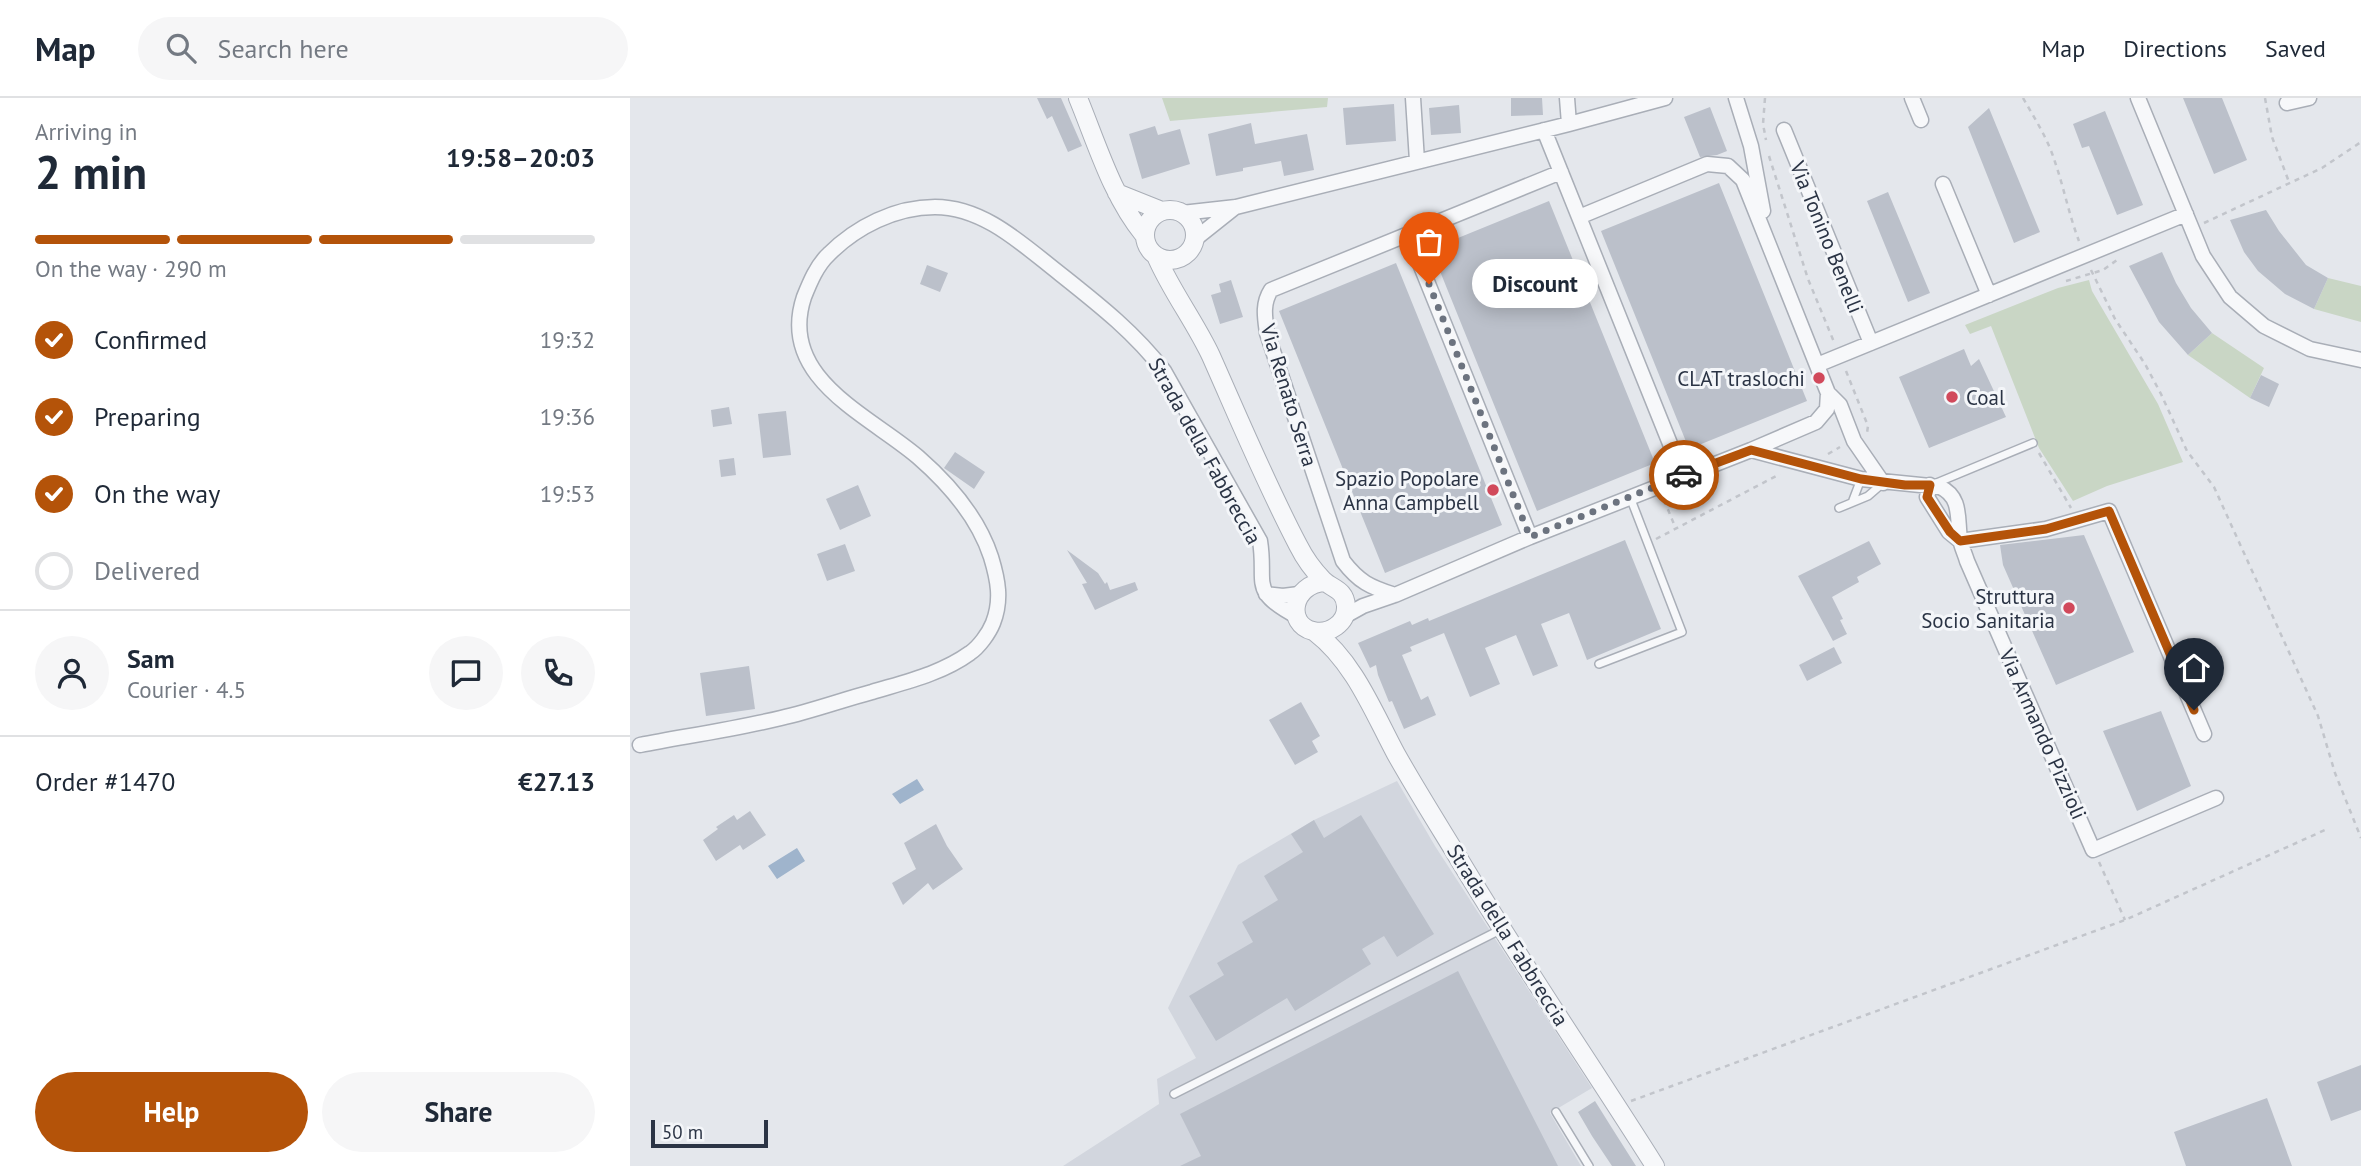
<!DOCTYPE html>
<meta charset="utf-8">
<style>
body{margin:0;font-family:"PT Sans",sans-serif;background:#f6f6f7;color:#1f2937;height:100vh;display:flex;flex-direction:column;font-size:26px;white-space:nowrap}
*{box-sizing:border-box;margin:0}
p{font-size:23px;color:#747a83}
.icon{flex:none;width:38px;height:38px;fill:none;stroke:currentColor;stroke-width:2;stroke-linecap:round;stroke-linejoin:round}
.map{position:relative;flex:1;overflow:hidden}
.panel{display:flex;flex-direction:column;background:#fff;width:630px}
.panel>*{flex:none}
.scale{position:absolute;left:21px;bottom:18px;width:117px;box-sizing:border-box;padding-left:7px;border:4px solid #2b3445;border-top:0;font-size:19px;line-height:24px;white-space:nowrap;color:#2b3445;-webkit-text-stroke:5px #f4f6f9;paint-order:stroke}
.pin{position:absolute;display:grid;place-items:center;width:60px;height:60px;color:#fff;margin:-72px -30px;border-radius:50% 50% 50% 0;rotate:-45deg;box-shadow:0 0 7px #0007}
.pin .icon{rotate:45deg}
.courier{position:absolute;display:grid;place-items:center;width:70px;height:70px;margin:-35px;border:5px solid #b45309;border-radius:50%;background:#fff;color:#222;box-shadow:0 2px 9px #0007}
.bubble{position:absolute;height:49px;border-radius:24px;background:#fff;box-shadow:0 4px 18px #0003;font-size:23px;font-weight:600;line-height:49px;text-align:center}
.headline em{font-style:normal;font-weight:600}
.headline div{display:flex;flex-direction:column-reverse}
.headline{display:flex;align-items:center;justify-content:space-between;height:119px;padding:0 35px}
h1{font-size:46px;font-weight:600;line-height:52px}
.bar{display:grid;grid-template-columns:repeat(4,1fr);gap:10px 7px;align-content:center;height:84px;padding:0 35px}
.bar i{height:9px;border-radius:5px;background:#e0e1e3}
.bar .on{background:#b45309}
.bar p{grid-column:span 4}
.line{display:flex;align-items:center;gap:18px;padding:0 35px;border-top:2px solid #e0e1e3}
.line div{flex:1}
.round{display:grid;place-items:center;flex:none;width:74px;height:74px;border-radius:37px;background:#f6f6f7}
ol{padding:0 35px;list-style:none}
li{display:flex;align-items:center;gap:21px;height:77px}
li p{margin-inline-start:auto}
li .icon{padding:7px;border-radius:50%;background:#b45309;color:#fff;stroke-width:4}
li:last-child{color:#747a83}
li i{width:38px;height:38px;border:4px solid #e0e1e3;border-radius:50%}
.button{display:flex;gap:14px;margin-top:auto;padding:14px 35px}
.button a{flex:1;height:80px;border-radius:42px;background:#b45309;color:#fff;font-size:28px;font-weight:600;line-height:80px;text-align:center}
.button a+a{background:#f6f6f7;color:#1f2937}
header{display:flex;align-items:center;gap:42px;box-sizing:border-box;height:98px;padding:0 35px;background:#fff;border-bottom:2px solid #e0e1e3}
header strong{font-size:33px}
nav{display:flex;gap:38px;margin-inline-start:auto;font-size:24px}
.search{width:490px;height:63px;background:#f6f6f7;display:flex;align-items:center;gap:18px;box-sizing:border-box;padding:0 24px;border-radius:38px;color:#747a83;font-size:26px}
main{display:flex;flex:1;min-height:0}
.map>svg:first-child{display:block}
.built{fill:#d2d6de}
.green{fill:#c9d6c5}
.water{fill:#9fb4cc}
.building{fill:#bbc0ca}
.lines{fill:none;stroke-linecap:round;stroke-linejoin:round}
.service-casing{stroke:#a9aeb7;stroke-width:10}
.minor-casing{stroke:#a9aeb7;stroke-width:17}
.tertiary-casing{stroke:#a9aeb7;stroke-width:20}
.path{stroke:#c2c5cb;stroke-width:2.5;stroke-dasharray:5 5;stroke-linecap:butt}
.service{stroke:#f7f8fa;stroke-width:7}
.minor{stroke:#f7f8fa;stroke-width:14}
.tertiary{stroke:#f7f8fa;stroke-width:18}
.done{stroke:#6c737f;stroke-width:7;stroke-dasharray:0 12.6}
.route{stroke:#b45309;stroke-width:9}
.poi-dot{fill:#d1495b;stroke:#f4f6f9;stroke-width:2.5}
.labels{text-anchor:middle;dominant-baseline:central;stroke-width:6;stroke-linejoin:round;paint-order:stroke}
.street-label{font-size:21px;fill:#2b3445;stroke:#f4f6f9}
.poi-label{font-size:21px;fill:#2b3445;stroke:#f4f6f9;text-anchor:end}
</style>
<header>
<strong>Map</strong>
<div class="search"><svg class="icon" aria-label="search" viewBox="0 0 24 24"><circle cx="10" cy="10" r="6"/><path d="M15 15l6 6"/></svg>Search here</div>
<nav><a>Map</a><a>Directions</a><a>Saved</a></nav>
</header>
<main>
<section class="panel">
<div class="headline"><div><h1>2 min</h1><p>Arriving in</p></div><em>19:58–20:03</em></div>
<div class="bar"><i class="on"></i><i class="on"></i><i class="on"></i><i></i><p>On the way · 290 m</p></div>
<ol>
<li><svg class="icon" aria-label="check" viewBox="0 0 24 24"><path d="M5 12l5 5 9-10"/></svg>Confirmed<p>19:32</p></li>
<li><svg class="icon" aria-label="check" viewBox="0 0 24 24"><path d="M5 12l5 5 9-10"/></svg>Preparing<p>19:36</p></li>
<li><svg class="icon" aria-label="check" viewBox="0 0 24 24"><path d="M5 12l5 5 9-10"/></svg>On the way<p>19:53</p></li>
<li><i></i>Delivered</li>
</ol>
<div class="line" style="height:126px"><a class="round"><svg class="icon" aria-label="person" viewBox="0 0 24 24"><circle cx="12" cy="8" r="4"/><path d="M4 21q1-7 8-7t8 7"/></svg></a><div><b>Sam</b><p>Courier · 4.5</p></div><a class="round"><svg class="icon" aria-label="chat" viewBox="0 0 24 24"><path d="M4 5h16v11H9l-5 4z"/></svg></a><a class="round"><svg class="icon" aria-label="phone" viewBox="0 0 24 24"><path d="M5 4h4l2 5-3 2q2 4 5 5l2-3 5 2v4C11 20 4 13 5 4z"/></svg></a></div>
<div class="line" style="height:91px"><div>Order #1470</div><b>€27.13</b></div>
<div class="button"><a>Help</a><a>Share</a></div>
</section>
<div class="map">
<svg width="1731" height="1068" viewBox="0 0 1731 1068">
<rect width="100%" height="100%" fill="#e4e7ec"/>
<path class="built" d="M767,683L805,748L962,990L920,1015L951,1068H433L529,1006L527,981L566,960L538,910L608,767L684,722Z"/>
<path class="green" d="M532,0H698L697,9L540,23Z
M1698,180L1731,188V224L1684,211Z
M1459,182L1462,193L1528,306L1553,364L1477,388L1443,403L1409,350L1361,228L1340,236L1335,227L1428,190Z
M1582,235L1634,270L1620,300L1558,257Z"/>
<path class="water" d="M287,681L294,692L270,706L262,696Z
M167,750L175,763L147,781L138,768Z"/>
<path class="building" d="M407,0H431L452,48L438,54L422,18L417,21Z
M881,0H912L913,17L881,18Z
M1553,0H1592L1617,62L1584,76Z
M764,6L766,43L716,47L713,10Z
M829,7L831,35L801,37L799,10Z
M1080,9L1097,53L1087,57L1070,59L1054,19Z
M1359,10L1410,134L1384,145L1338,29Z
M1475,13L1513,107L1487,117L1459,48L1452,50L1443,26Z
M621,25L625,46L677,36L684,72L654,78L651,63L613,70V73L586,78L578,36Z
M525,28L528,37L550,31L560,66L512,81L499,36Z
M1089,85L1177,303L1059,351L971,133Z
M1258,94L1300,195L1278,204L1237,103Z
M919,103L1025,365L907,413L801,151Z
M1636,112L1649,133L1676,167L1698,180L1684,211L1655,196L1628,173L1614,154L1600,122Z
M1532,154L1546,185L1561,210L1582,235L1558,257L1529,224L1499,168Z
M766,165L872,427L755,475L649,213Z
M297,167L318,175L310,194L290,186Z
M601,182L613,219L590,226L581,197L591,194L589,186Z
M1334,251L1341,268L1349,261L1376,319L1299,350L1269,279Z
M1631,277L1649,286L1639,309L1620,300Z
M99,309L102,326L83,329L81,312Z
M156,313L161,357L133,360L128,316Z
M325,354L355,374L344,391L314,370Z
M104,360L106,377L91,379L89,362Z
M228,387L241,418L210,432L196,401Z
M1454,437L1504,554L1426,587L1373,467L1370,447Z
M995,442L1031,531L957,562L939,515L911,526L928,568L903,578L886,537L855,550L870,586L840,599L814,535L780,549L782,553L772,557L791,602L798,598L806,617L774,631L762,603L759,604L748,577L746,567L740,570L728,545L780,523L782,527L798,520L799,523Z
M1239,443L1251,466L1227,479L1229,484L1202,499L1213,521L1210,522L1217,536L1203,543L1168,478Z
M215,446L225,473L197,483L187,456Z
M437,452L468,475L475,486L477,484L480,492L505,484L508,492L465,512L452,486L457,485Z
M1204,549L1212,565L1177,583L1169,567Z
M119,568L125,611L76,618L70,575Z
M671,604L690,638L682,643L688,654L665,667L639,622Z
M1531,613L1561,688L1507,713L1473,633Z
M120,713L136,737L113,752L110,747L86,763L73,742L88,731L86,729L104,717L107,722Z
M731,717L804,836L767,859L754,838L732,851L741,866L665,913L657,900L586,943L559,898L594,877L587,865L623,844L612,824L648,802L634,778L673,754L661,736L684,722L694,740Z
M306,726L317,748L333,771L303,792L298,785L273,807L262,785L286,771L274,745Z
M828,873L928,1068H550L571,1058L550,1016Z
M1731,967V1012L1701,1023L1687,984Z
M1637,1000L1662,1068H1556L1544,1034Z
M965,1003L980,1027L1006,1068H982L962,1038L948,1014Z"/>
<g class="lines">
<defs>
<path id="service" d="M1304,386L1403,345
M1223,402L1231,381
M1209,410L1238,398L1253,385
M969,566L1052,534L1000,399
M544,996L870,832
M926,1014L959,1068"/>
<path id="minor" d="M783,0L787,63
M937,0L939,26
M1106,0L1121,48L1133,113
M1282,0L1291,22
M1508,0L1573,158L1600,199L1634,228L1680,251L1731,262
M1657,5L1679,0
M914,32L1053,378
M1154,32L1241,245
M1313,86L1359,197
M552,115L606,109L939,26L1035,0
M778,136L900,439
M565,141L604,110
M1187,267L1556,116
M1198,295L1210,307L1224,343L1253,385
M1121,352L1231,381L1310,389C1332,399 1327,421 1330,441C1331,448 1335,456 1337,463L1463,752L1586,700
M1300,387L1297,399L1319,434L1330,443
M1330,443L1416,431L1479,413L1574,636
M636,496L653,498L669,496
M765,497C740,489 729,484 713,463L637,235C635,220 632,206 641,192L931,74
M715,518L733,508L765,497L900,439L1121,352L1186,324L1197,311L1198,295L1113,82L1098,68L1077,66L949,119
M10,647C57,638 105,631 151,620C182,613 212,602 242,594C275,584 311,576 340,555C349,549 359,535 363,525C372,502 368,482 361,459C348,419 319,386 288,359C239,317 147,280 174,199C180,184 187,167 199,156C226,129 265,109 305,109C354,109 393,147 429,175C468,206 504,234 534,273L630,443C637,486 618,493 668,519"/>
<path id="tertiary" d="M448,0C467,46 482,98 514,137
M487,95L532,113
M515 137a25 25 0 1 1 50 0a25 25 0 1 1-50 0Z
M527,160C542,194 565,224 581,258C609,321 636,386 668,447C674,459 684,473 693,482C702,491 715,491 716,508C717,525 699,537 683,533C655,526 662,486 695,484
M685,534C724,564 743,613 766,656C784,688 804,720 823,751C887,859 958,962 1025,1068"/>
</defs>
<use href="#service" class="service-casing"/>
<use href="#minor" class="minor-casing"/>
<use href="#tertiary" class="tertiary-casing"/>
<path class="path" d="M1135,0L1133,26L1136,42
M1393,0C1405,21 1418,41 1425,64C1434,90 1439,117 1449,143
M1635,0L1642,39L1659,84
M1139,58L1178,181L1204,244
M1574,125L1692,70L1731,44
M1461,172L1485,221L1515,266L1531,296L1557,353L1584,389L1688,618L1705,675L1731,740
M1436,183L1473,172L1487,162
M1216,273L1238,328L1237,335
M1409,355L1441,410
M1198,356L1210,349
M1034,402L1046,431
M1026,441L1150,376
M1469,764L1495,822
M1001,1003L1495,822L1695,732"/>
<use href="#service" class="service"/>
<use href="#minor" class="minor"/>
<use href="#tertiary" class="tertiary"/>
</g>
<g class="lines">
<path class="done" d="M799,186L900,439L1054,377"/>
<path class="route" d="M1054,377L1121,352L1231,381L1275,387H1300L1297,399L1320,434L1330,443L1416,431L1479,413L1564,612"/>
</g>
<g class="poi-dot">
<circle cx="1189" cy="280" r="7"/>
<circle cx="1322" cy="299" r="7"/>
<circle cx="863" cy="392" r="7"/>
<circle cx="1439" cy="510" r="7"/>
</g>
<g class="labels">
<g class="street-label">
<text transform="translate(1197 139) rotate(68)">Via Tonino Benelli</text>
<text transform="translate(659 297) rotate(73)">Via Renato Serra</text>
<text transform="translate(575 353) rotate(61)">Strada della Fabbreccia</text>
<text transform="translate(1413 636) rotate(66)">Via Armando Pizzioli</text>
<text transform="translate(878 837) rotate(58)">Strada della Fabbreccia</text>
</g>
<g class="poi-label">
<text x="1175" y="280">CLAT traslochi</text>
<text x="1336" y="299" text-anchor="start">Coal</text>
<text x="849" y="380">Spazio Popolare<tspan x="849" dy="24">Anna Campbell</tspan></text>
<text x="1425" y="498">Struttura<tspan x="1425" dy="24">Socio Sanitaria</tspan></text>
</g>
</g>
</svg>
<div class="scale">50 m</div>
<div class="pin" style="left:799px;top:186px;background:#ea580c"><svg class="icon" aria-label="bag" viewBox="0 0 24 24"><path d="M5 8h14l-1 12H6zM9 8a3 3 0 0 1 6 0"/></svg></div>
<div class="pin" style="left:1564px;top:612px;background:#1f2937"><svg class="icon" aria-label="home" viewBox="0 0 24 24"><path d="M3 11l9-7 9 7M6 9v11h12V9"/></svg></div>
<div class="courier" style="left:1054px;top:377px"><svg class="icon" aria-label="car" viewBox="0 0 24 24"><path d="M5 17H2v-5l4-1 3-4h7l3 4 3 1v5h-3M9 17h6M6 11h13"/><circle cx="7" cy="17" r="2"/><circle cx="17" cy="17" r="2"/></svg></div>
<div class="bubble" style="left:842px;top:161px;width:126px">Discount</div>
</div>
</main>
